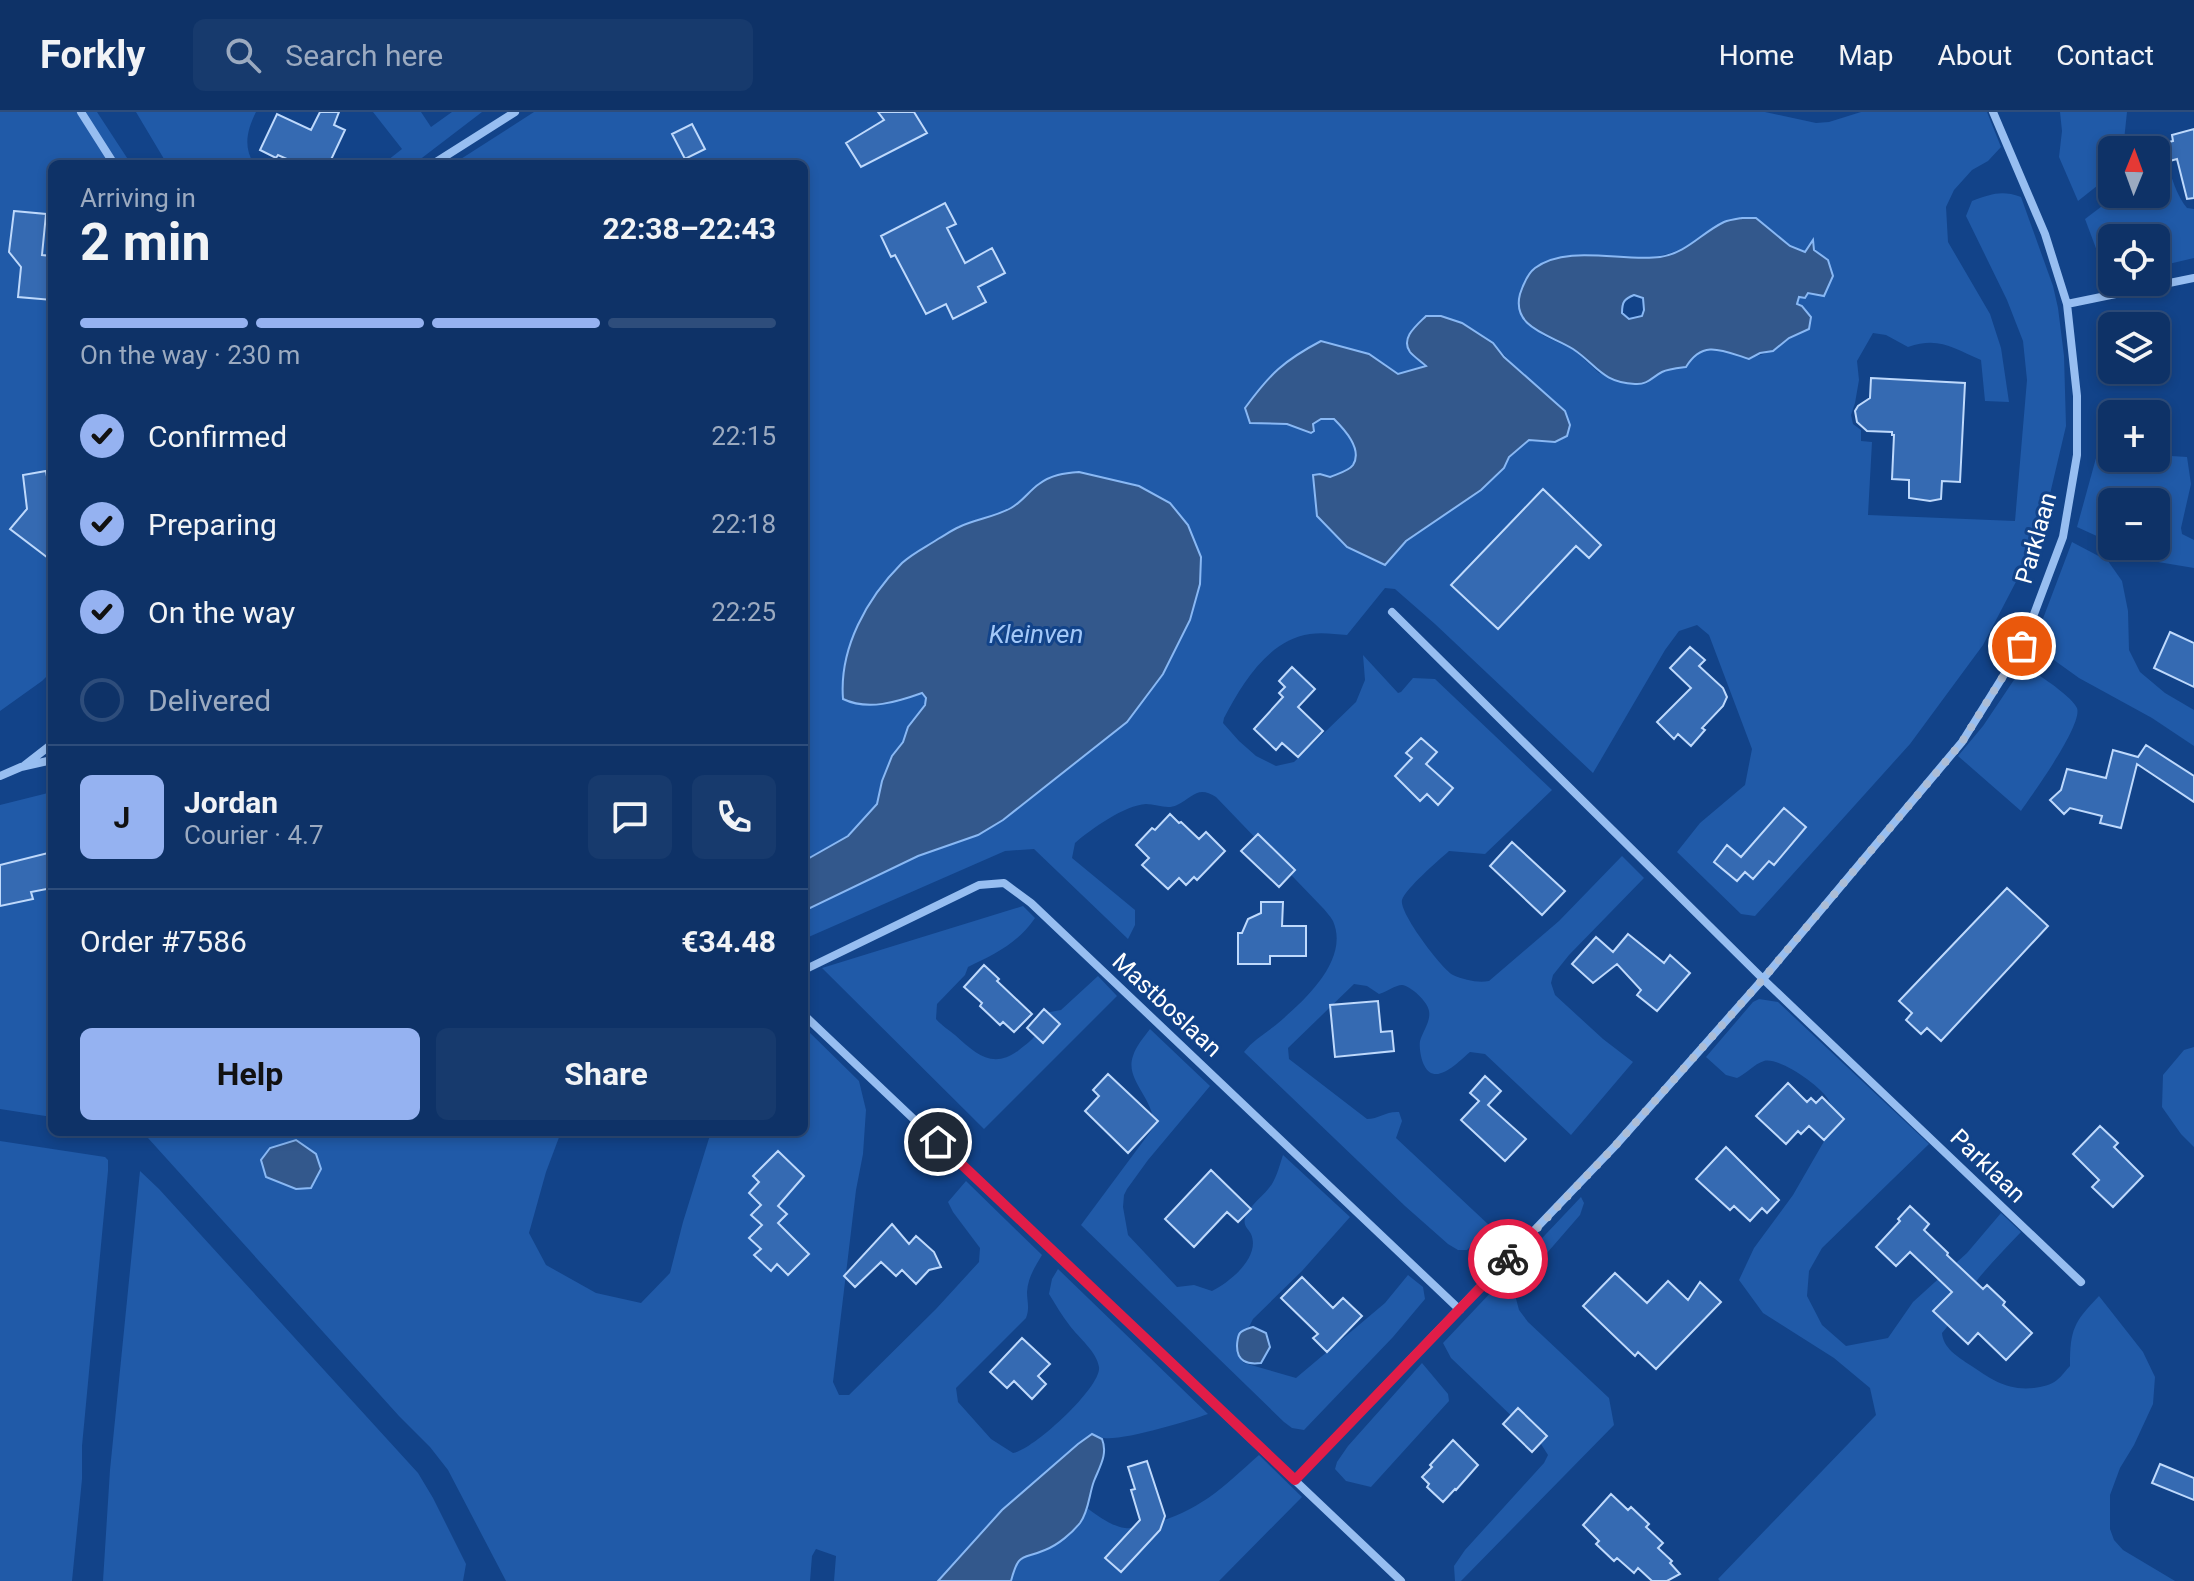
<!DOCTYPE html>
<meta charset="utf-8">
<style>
body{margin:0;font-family:Roboto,sans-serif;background:#173a6d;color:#f1f3f6;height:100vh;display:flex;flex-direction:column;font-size:30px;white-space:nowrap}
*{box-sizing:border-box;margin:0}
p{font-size:26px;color:#9baac0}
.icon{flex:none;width:44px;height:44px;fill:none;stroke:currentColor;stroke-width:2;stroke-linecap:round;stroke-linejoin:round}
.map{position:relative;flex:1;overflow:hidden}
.panel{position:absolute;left:48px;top:48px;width:760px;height:976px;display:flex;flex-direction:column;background:#0e3267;border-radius:12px;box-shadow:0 4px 12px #0003,0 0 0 2px #2e4d7b}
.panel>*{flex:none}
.needle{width:52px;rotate:1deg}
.tools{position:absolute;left:2098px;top:24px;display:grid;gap:16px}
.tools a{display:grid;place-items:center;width:72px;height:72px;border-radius:12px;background:#0e3267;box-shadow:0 4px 12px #0003,0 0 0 2px #2e4d7b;font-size:40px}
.pin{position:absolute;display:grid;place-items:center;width:68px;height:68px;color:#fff;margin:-34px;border:4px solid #fff;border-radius:50%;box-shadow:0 2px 8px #0007}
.courier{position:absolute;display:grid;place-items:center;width:80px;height:80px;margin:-40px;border:6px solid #e11d48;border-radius:50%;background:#fff;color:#222;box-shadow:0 2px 10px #0007}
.overview em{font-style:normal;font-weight:700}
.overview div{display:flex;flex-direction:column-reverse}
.overview{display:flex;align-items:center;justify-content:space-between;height:136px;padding:0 32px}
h1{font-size:52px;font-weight:700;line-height:60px}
.bar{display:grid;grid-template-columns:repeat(4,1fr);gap:12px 8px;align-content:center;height:96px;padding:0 32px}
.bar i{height:10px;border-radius:6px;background:#2e4d7b}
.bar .current{background:#95b2f1}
.bar p{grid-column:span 4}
.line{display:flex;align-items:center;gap:20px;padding:0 32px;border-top:2px solid #2e4d7b}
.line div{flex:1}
.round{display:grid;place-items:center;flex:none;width:84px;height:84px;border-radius:12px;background:#173a6d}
ol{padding:0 32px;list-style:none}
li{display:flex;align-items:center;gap:24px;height:88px}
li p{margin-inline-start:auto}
li .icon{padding:8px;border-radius:50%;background:#95b2f1;color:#111;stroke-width:4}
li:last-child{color:#9baac0}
li i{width:44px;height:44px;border:4px solid #2e4d7b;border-radius:50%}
.cta{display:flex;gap:16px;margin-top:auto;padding:16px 32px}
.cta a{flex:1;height:92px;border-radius:12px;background:#95b2f1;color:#111;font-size:32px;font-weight:700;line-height:92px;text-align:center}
.cta a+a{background:#173a6d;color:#f1f3f6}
header{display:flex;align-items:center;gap:48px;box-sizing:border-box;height:112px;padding:0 40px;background:#0e3267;border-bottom:2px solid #2e4d7b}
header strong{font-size:38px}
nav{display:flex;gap:44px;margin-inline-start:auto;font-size:28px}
.search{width:560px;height:72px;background:#173a6d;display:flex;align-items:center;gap:20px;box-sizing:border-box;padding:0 28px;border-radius:12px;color:#9baac0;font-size:30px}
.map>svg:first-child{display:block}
.green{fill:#205aa8;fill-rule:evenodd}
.water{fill:#33588c;stroke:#89b8f4;stroke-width:2;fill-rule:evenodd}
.building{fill:#356ab2;stroke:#bed9fc;stroke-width:2}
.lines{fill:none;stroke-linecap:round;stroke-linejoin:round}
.street{stroke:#97bef1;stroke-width:8}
.done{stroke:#acbdd6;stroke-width:8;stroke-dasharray:0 14.4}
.route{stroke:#e11d48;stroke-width:10}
.labels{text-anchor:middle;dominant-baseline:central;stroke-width:6;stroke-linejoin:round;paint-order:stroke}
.street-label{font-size:24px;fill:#fff;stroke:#124389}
.water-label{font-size:26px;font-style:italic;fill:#a3c8f8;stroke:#124389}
</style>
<header>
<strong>Forkly</strong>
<div class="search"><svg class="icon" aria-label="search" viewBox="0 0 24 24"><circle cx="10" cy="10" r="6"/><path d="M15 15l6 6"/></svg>Search here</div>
<nav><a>Home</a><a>Map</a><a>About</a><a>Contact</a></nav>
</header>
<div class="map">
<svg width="2194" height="1469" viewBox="0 0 2194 1469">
<rect width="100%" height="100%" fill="#124389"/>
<path class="green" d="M0,0H97L131,52H52V559L42,569L0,599Z
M136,0H256C247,18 243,35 254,52H167Z
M373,0H421L431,15L452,0H482L414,52H383L402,37Z
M534,0H1765L1816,11L1829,10L1861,0H1987L2001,35L1988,49L1972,58L1954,78L1946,95L1948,130L1990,202L2001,236L2009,290L1985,289L1981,248C1953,236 1939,224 1908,235L1886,223L1873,221L1857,249L1859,268L1855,291L1851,303L1853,312L1861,318V329L1872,330L1868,403L2015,409L2027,268L2023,229L2007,188L1966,104L1972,89C1992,82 2001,78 2021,85L2053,174L2058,196L2064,244L2066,314L2050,382L2031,441L1983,533L1910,632L1755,804L1741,802L1677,740L1700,711L1745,673L1752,637L1709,523L1697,513L1679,519L1665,538L1593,661L1435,512L1395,477L1385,476L1347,523C1335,522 1322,520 1310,522C1268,528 1242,572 1224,606L1223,611L1239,629L1256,644L1276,654L1294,650L1356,590L1365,568L1363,543L1398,581L1401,580L1413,566L1435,567L1552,678L1485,742L1449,739C1439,748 1406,776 1402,788C1399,801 1442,857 1453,863C1464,868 1478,871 1489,869L1559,809L1622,744L1644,766L1569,843L1553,863L1551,871L1555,883L1603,927L1633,950L1571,1023L1485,942L1470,940C1459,949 1435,976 1424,953C1421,947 1419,936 1420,929C1423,919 1431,909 1429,899C1428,890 1411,874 1402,873C1395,873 1387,880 1379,882L1367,874L1354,872L1288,936L1289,947L1367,1007C1379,1007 1386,999 1399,1000L1402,1009L1396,1026L1490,1114L1467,1138H1458L1448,1132L1405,1094L1244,940C1253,928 1266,921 1277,912C1304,889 1350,848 1333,809C1330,804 1325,798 1321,794L1216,685C1198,673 1193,685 1177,693C1167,698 1157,692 1146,692C1125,693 1091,717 1075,731L1072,746L1135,798V813L1128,827L1034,737L1005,739L804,827V799L918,744L978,723L1003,708L1127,610L1163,562L1190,508L1188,413L1170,391L1139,374L1079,360L1037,373L1029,383L1013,395L992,405L898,590L923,581L926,586L925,592L908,615L903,630L892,644L882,669L877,692L848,724L804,749V52H453ZM1724,110L1777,122L1790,134L1806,141L1812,130L1814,138L1820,144L1796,192L1799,222C1789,226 1784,231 1775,237C1768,242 1757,243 1749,247C1723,239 1703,227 1685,255L1662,259L1646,272L1599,261L1574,238L1544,224L1523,208L1645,146C1679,143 1697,129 1724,110ZM1493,231L1521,261L1560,328L1544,330L1529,328L1509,345L1504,356L1481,378L1406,429L1385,452L1320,362L1329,365C1336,362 1349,359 1353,353C1363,337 1344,318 1335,307H1321L1313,312L1315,317L1311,321L1287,312L1391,258L1398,262Z
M2060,0H2127L2123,38H2112V62L2078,89L2059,45L2062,19Z
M2148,24C2171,43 2169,74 2187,96L2194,97V146L2156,155V126H2112V166L2107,167L2099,160L2097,139L2085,107L2118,82H2156V38H2143L2144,26Z
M2101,328L2112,331V346H2156V339L2171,344L2187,345L2191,372L2181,416L2182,422L2194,428V456L2146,448L2119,434H2156V390H2112V431L2077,415Z
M2072,430L2108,449L2122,469L2128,499L2129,538L2140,560L2165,581L2194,598V634L2152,606L2079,566L2033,533Z
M2024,553C2037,562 2071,583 2077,596C2083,613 2032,683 2021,699L1958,644L1983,614Z
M52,680V1005L0,997V693Z
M1023,794L1035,806C1018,831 995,842 968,855L965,863L937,892L936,907C942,914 948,917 955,923C976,942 993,958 1019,938C1035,926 1038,923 1043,904L1050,900L1061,898L1098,864L1117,884L984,1017L822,856Z
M1759,887L1778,890L1929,1032L1822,1136L1809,1159L1807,1184L1822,1213L1846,1234L1888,1226L1913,1190L1967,1141L2001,1101L2021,1120C2002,1140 1982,1160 1966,1183C1957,1195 1953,1209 1942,1221C1943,1236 1958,1245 1970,1253C1991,1267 2007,1279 2034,1276C2042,1275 2051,1273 2057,1268C2062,1264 2066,1258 2070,1254C2070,1217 2074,1210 2099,1184L2143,1240L2155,1265L2153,1292L2134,1333L2120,1356L2110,1383V1417L2114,1428L2123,1438L2175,1469H1720L1718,1467L1876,1303L1870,1276L1834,1246L1763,1201L1739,1168L1754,1136L1793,1083L1834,1012C1834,1003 1833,995 1828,987C1820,974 1780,945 1764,949C1754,952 1746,962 1737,966L1726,963L1706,945L1753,890Z
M804,915L859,969L866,998L863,1042L856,1078L833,1270L839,1283H849L936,1197L979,1150L980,1136L953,1100L948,1090L966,1069L1042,1143C1035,1155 1028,1165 1027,1180C1027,1189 1030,1196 1026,1206L956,1276L958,1290L991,1327L1013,1341C1032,1339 1102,1275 1099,1255C1097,1240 1079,1226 1070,1214C1062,1204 1056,1193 1049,1182L1052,1167L1058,1157L1208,1302C1189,1309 1122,1329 1104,1326C1100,1326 1096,1324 1092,1323L1078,1332L1002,1398L938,1469H834L836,1444L816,1437L812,1444L810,1469H506L448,1358L430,1335L399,1304L148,1026L130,1020H561L546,1060L529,1121L546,1153L596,1181L641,1191L670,1161L683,1110L711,1020H804Z
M1150,917L1210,974L1148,1048L1127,1077L1124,1083L1123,1095L1128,1123L1177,1175L1194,1173L1212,1179C1230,1170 1261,1145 1251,1122C1248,1116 1243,1114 1245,1106C1249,1093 1265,1083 1272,1072C1277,1064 1280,1052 1283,1043L1350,1105L1302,1159L1253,1207L1248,1217L1241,1220L1239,1245L1244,1251L1296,1266L1385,1191L1408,1163L1423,1175L1425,1187L1393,1225L1304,1318L1292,1316L1284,1310L1081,1113L1153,1016C1157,988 1124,969 1133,944C1136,934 1144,925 1150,917Z
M2194,935V1035L2181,1022L2162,995L2163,963L2184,938Z
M0,1029L105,1045L108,1048V1059L82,1334V1367L72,1469H0Z
M140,1059L159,1077L418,1361L433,1386L466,1452L463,1469H103L110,1358Z
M1581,1085L1584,1091L1580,1103L1514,1179L1519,1198L1528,1210L1609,1286L1614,1313L1461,1469H1455L1454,1454L1465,1438L1544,1351L1548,1343L1541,1332L1451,1246L1443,1231Z
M1422,1251L1448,1282L1449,1289L1371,1375L1346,1369L1335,1357L1337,1350L1348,1334Z
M1259,1343L1302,1385L1219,1469H1011L1015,1456L1022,1446L1045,1439L1081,1410L1087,1396C1098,1404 1111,1414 1125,1416C1133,1417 1142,1414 1150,1412C1199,1400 1222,1376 1259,1343Z"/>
<path class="water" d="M1742,106H1756L1790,134L1805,140L1813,128L1814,138L1828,148L1833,164L1824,184L1808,181L1805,186L1799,185L1797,192L1802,194L1811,205L1809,217L1789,226L1773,239L1760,241L1749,247C1723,239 1703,227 1686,255C1678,256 1668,257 1662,260C1652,265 1648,273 1635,272C1601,270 1597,253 1573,237C1551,223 1511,216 1520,182C1523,173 1527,162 1535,156C1567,132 1622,150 1660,145C1687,141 1701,121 1724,110C1729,108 1736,107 1742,106ZM1634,183L1643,186L1644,198L1642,204L1629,207L1622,201C1622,190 1624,187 1634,183Z
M1426,204H1441L1462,211L1493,231L1504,245L1565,299L1570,313L1567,324L1555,330L1529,328L1509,345L1504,356L1481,378L1406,429L1385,453L1347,435L1317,404L1313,363L1320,362L1330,365C1337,362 1349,359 1353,353C1363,337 1344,317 1334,307H1321L1313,312L1314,319L1311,321L1287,312L1250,311L1245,296C1270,262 1283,249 1321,229L1369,242L1398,262L1426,254C1422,250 1414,245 1410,240C1400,226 1417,213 1426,204Z
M1079,360L1139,374L1170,391L1188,413L1201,445L1200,472L1190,508L1163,562L1127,610L1003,708L978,723L918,744L804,799V749L848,724L877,692L882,669L892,644L903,630L908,615L925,593L926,586L922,581C897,590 868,599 843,587C839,536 867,486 902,451C913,441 926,435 938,427C945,423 952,418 959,415C976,407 995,405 1011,396C1022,390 1029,379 1039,372C1051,363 1064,361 1079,360Z
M296,1028L316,1042L321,1057L311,1076L296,1077L266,1065L261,1048L270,1036Z
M1253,1215L1266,1221L1270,1235L1261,1251C1247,1253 1237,1249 1237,1234C1237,1231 1238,1223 1240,1221C1242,1218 1250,1216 1253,1215Z
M1092,1322L1102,1327C1108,1342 1100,1354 1094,1369C1089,1382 1089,1399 1080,1411C1072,1421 1058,1433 1045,1438C1022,1448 1019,1439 1011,1469H938L1002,1398L1078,1332Z"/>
<path class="building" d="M320,0H339L334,13L345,18L329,52H298L278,43L276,46L260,38L277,2L311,18Z
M878,0H914L927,21L861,55L846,31L884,8Z
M692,12L705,37L685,47L672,22Z
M2194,17V86L2187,87L2177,47L2166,50L2161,32L2173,29L2172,23Z
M945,91L956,112L947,116L965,151L992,136L1005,161L978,175L986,190L953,207L946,192L926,202L895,143L891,145L881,124Z
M14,99L46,102L42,143L52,144V188L18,185L21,155L9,140Z
M1871,266L1965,271L1960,370L1942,369L1941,387L1930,389L1909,386V368L1892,367L1894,323H1892V320L1867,319L1857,310L1855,299L1858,294L1870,286Z
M46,359L52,393V449L10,417L27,397L23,363Z
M1543,377L1601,433L1589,446L1576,434L1498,517L1451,473Z
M2170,520L2194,531V575L2154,556Z
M1690,535L1705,548L1699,554L1723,576L1727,585L1723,594L1702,616L1705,618L1691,634L1678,622L1674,627L1657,610L1691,576L1670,556Z
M1292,555L1315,577L1298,595L1323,619L1298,645L1282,631L1276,638L1254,617L1283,585L1279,581L1285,575L1279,569Z
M1421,626L1437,640L1426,652L1453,676L1438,693L1427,682L1420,689L1395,664L1412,646L1406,641Z
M2146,633L2194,664V690L2137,652L2121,716L2100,711L2102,704L2070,696L2064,702L2050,688L2061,678L2067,657L2106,666L2113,638L2138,645Z
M1784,696L1806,715L1774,753L1769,749L1753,767L1745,760L1737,769L1714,750L1727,733L1741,745Z
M1170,702L1179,711L1181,710L1199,727L1206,720L1225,739L1197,768L1194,765L1186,773L1179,766L1168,777L1142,753L1149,746L1136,733L1152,716L1155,718Z
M1258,722L1295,758L1279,775L1241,739Z
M1512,730L1565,779L1542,803L1490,754Z
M52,740V776L31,780L33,787L0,794V753Z
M2007,776L2048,814L1941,929L1927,916L1921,922L1906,908L1912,901L1899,889Z
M1261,790H1283L1282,814H1306V844H1270V852H1238V821H1242L1248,807L1261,801Z
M1628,822L1664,851L1670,843L1690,861L1657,899L1637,883L1641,878L1617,852L1593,871L1572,852L1596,825L1613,840Z
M984,853L999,867L997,869L1032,902L1014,920L1003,910L1000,913L980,894L982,891L964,875Z
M1378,889L1381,920L1392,919L1394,939L1335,945L1330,893Z
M1044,897L1060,912L1043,931L1027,916Z
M1108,962L1158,1009L1128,1041L1085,999L1099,984L1093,978Z
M1485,964L1501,979L1488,993L1526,1027L1505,1049L1461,1008L1479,989L1470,981Z
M1788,971L1807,990L1811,986L1816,991L1822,985L1844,1007L1824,1028L1809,1014L1801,1022L1798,1019L1786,1032L1756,1004Z
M2100,1014L2118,1031L2114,1035L2143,1064L2113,1095L2092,1075L2099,1068L2073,1042Z
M1726,1035L1779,1088L1767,1101L1762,1096L1750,1109L1734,1094L1730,1098L1696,1067Z
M778,1039L804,1064L778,1094L787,1102L778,1111L809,1142L788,1163L777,1152L771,1159L754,1143L761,1137L749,1126L762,1113L751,1103L761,1093L749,1081L759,1070L753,1064Z
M1211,1058L1251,1097L1238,1110L1227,1100L1194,1135L1165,1107Z
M1910,1094L1929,1112L1924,1118L1948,1141L1947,1143L1983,1177L1987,1173L2005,1190L2003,1193L2032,1221L2006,1248L1978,1221L1968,1232L1933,1199L1952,1180L1910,1140L1896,1154L1876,1135L1900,1109L1898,1107Z
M892,1112L909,1132L916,1124L934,1140L941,1155L929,1158L916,1172L902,1158L896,1164L881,1150L855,1175L844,1164Z
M1615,1161L1647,1191L1668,1169L1688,1188L1700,1170L1721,1190L1656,1257L1638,1240L1635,1244L1583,1194Z
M1302,1165L1333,1196L1343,1186L1362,1204L1327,1240L1313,1226L1318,1222L1281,1186Z
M1022,1226L1050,1252L1038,1264L1046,1272L1032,1287L1014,1269L1007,1276L990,1260Z
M1518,1296L1547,1324L1532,1340L1503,1312Z
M1453,1328L1478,1353L1456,1378L1455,1377L1443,1390L1427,1375L1429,1372L1422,1365L1432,1355L1430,1353Z
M1147,1349L1165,1404L1160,1418L1121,1460L1105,1446L1140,1408L1131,1378L1135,1377L1128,1355Z
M2160,1352L2194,1366V1388L2152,1371Z
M1611,1382L1628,1398L1631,1395L1649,1412L1646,1415L1663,1431L1658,1436L1672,1449L1670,1451L1680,1462L1667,1469H1652L1638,1456L1634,1461L1617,1446L1614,1449L1596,1432L1599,1429L1583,1413Z"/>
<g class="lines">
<path class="street" d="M81,0L114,52
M433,52L515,0
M2067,192L2194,166
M1392,500L1763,867L2081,1170
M25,653L52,632
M0,664L21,655L52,648
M804,858L979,773L1004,771L1031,791L1460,1198
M804,903L1401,1469
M1295,1368L1615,1034L1763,867L1962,630L2022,534L2063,425L2077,343V284L2067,192L2045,122L1993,0"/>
</g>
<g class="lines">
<path class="done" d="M1508,1147L1615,1034L1763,867L1942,654L1962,630L2022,534"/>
<path class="route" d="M938,1030L1295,1368L1508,1147"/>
</g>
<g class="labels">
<g class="street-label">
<text transform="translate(2036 426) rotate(-74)">Parklaan</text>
<text transform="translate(1167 893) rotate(43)">Mastboslaan</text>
<text transform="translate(1988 1054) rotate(44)">Parklaan</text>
</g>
<g class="water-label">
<text x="1036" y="522">Kleinven</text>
</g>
</g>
</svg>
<div class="tools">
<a><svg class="needle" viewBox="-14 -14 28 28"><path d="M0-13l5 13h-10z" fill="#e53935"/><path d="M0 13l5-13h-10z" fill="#9baac0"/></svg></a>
<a><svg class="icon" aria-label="locate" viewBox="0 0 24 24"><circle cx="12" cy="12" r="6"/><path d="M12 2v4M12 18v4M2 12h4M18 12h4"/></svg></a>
<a><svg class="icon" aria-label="layers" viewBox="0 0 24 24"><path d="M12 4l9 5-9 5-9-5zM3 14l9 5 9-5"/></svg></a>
<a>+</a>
<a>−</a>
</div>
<div class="pin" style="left:2022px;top:534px;background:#ea580c"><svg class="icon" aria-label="bag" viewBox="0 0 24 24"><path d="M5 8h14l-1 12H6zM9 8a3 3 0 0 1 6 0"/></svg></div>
<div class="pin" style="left:938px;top:1030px;background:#1f2937"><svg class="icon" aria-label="home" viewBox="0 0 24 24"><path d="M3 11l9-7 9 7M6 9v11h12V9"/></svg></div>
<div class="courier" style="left:1508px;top:1147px"><svg class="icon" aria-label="bike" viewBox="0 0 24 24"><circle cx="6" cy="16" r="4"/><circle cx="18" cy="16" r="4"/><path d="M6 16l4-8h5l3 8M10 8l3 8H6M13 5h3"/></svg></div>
<section class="panel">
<div class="overview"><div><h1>2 min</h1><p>Arriving in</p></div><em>22:38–22:43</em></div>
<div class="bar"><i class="current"></i><i class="current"></i><i class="current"></i><i></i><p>On the way · 230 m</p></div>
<ol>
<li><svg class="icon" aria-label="check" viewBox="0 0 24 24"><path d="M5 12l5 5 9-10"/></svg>Confirmed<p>22:15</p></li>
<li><svg class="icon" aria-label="check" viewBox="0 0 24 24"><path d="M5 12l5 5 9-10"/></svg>Preparing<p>22:18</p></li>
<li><svg class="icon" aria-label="check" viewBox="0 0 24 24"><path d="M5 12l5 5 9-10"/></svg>On the way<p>22:25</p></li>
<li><i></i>Delivered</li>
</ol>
<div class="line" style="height:144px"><b class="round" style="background:#95b2f1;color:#111">J</b><div><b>Jordan</b><p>Courier · 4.7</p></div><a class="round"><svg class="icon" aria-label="chat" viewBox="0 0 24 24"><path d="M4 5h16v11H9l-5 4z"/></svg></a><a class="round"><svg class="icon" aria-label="phone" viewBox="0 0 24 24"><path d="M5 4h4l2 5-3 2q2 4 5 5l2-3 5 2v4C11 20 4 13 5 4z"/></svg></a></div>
<div class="line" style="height:104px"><div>Order #7586</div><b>€34.48</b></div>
<div class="cta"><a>Help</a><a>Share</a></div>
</section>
</div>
